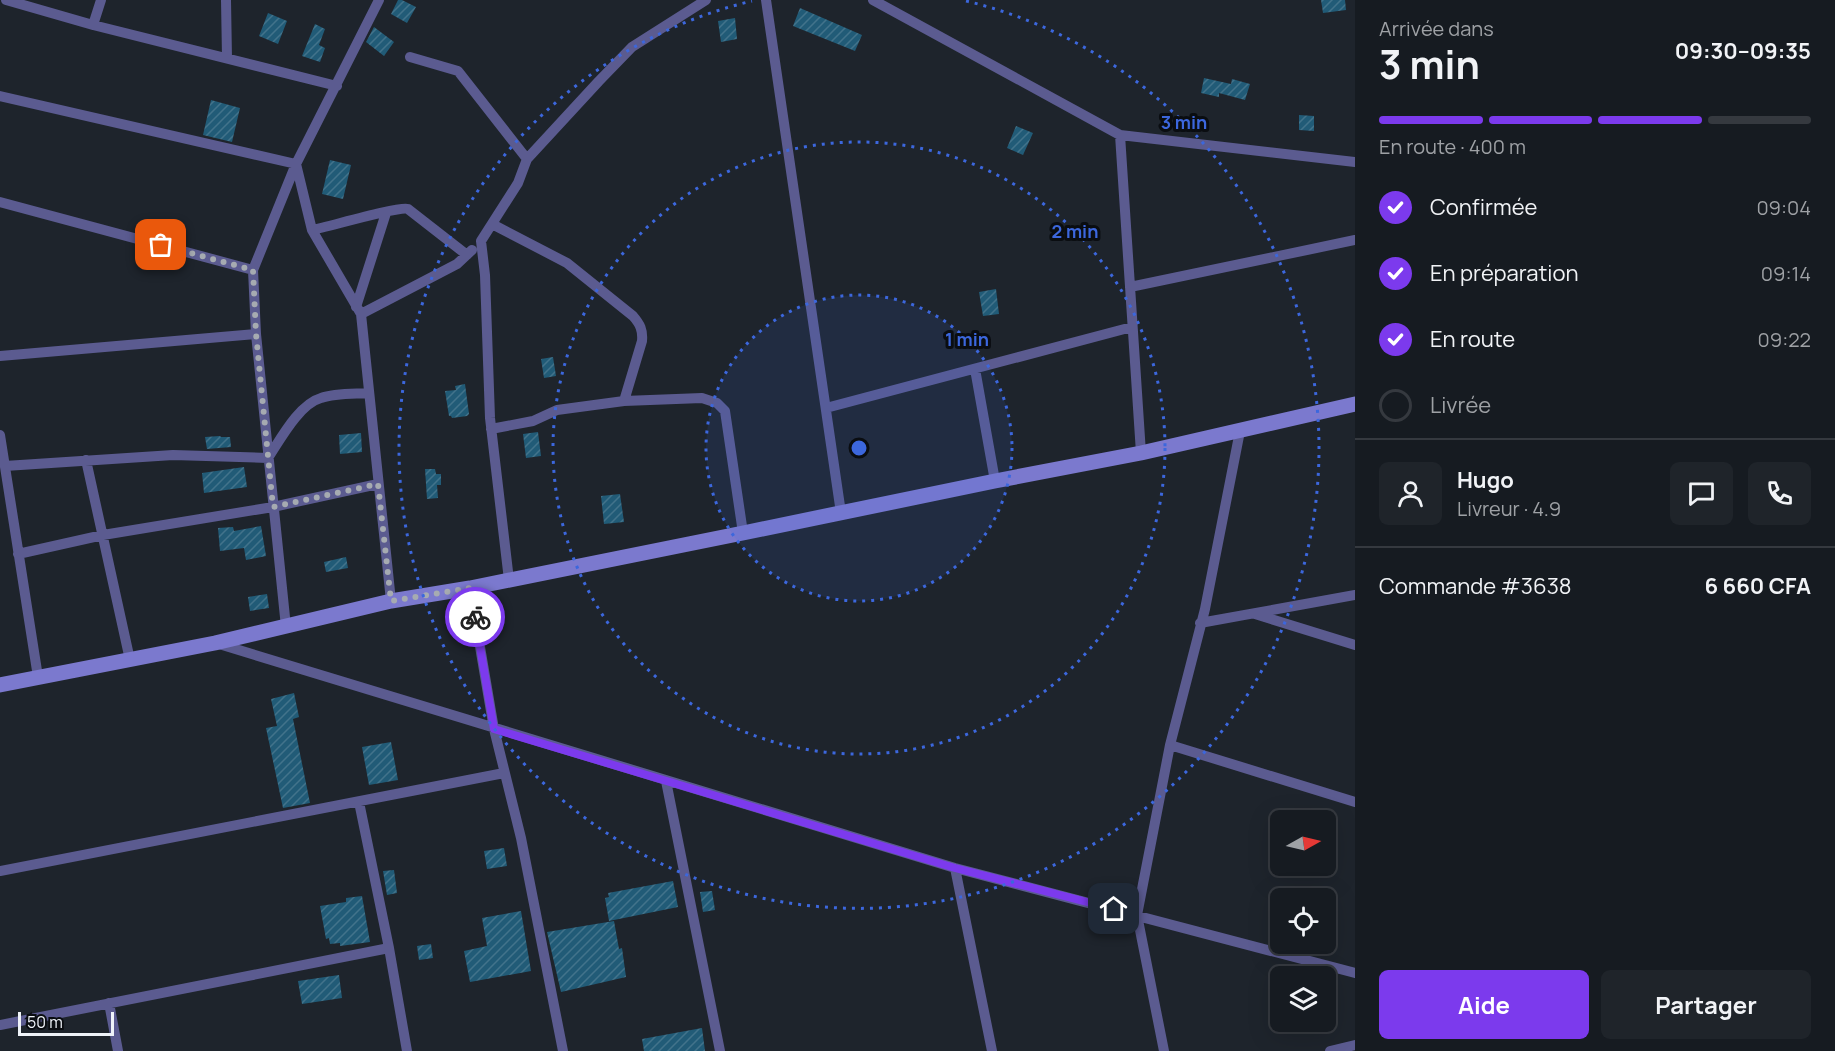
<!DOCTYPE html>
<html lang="fr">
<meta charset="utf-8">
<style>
body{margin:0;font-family:Manrope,sans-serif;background:#1f242a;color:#f1f3f6;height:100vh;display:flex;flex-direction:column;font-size:22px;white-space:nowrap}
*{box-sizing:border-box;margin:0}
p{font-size:20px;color:#9ea1a5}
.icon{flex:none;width:33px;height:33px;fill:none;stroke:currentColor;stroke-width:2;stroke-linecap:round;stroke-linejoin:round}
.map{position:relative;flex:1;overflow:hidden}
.panel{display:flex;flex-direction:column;background:#161b21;width:480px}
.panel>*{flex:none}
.needle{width:39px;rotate:82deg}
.buttons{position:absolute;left:1270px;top:810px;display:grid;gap:12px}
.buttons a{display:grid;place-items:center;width:66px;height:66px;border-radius:9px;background:#161b21;box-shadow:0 6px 24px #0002,0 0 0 2px #35393f;font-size:30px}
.scale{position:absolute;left:18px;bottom:15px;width:96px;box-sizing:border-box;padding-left:6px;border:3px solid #eff3f9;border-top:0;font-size:16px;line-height:21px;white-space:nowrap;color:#eff3f9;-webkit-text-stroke:4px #0a0d11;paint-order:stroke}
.pin{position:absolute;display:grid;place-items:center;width:51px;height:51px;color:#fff;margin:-26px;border-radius:12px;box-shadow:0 3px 9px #0006}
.courier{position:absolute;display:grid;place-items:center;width:60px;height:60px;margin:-30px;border:4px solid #7c3aed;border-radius:50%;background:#fff;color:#222;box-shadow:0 2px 8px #0007}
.overview em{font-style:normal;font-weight:700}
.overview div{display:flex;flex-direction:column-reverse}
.overview{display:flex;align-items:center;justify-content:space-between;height:102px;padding:0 24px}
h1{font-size:39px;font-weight:700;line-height:45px}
.bar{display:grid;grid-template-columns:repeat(4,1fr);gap:9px 6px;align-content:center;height:72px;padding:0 24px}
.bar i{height:8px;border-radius:4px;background:#35393f}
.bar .current{background:#7c3aed}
.bar p{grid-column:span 4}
.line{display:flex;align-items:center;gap:15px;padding:0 24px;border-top:2px solid #35393f}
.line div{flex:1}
.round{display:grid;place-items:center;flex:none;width:63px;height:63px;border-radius:9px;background:#1f242a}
ol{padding:0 24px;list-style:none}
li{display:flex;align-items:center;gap:18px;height:66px}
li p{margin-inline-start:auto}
li .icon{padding:6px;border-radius:50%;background:#7c3aed;color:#fff;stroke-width:4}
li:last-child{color:#9ea1a5}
li i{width:33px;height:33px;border:3px solid #35393f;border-radius:50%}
.action{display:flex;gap:12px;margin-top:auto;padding:12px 24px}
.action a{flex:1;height:69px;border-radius:9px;background:#7c3aed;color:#fff;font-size:24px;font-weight:700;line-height:69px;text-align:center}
.action a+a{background:#1f242a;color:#f1f3f6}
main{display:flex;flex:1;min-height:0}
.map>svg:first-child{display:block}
.building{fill:url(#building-hatch)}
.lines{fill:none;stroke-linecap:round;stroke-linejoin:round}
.street{stroke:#5b5b90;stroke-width:10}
.secondary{stroke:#7b79ce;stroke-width:15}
.done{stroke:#a6abb1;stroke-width:6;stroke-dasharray:0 10.8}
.route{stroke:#7c3aed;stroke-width:8}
.ring{fill:none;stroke:#3c67dd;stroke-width:3;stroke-dasharray:3 6}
.centre{fill:#3c67dd;stroke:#0a0d11;stroke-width:3}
.ring-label{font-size:18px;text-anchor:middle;font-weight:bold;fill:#3c67dd;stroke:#0a0d11;stroke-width:6;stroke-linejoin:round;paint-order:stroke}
</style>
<main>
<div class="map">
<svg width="1355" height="1051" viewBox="0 0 1355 1051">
<defs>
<pattern id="building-hatch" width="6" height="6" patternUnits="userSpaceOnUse" patternTransform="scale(1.5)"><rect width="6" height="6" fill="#215b77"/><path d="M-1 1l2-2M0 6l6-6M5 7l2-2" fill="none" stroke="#42738b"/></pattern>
</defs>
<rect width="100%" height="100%" fill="#1e242c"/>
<path class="building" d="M398,0H402L416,7L407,23L391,14Z
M1321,0H1345L1346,10L1323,13Z
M800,8L862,35L855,51L793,26Z
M268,13L287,21L278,44L259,36Z
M735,18L737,39L721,42L718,21Z
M315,24L325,29L319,45L325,48L320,62L302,56Z
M374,27L394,42L384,56L366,42Z
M1204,78L1231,84L1232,79L1250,84L1245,100L1219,93V97L1201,93Z
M211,100L240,108L232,142L203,135Z
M1299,115L1314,116V131L1299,130Z
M1016,126L1033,133L1023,155L1007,148Z
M330,160L351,165L343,199L322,194Z
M996,289L999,314L983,316L979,292Z
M553,357L556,376L544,378L541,359Z
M465,384L469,414L467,416L452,418L451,416H449L445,391L456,390L455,386Z
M538,432L541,456L526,458L523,434Z
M361,433L362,452L340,454L339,435Z
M220,436L221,437H230L231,447L207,449L205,437Z
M244,467L247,487L204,493L202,473Z
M425,469H435L436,474H441V485H437L438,498L427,499Z
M620,494L624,522L604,524L601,496Z
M261,526L266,556L246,560L244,548L220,551L218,528L233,527L234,531Z
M346,557L348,568L326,572L324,562Z
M267,594L269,608L250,611L248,597Z
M294,693L299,717L293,719L310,803L283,808L266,728L277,726L271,699Z
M391,742L398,780L369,785L362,747Z
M504,848L507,866L487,869L484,851Z
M394,870L397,893L387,895L383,871Z
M673,881L678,907L609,921L605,898L609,897L608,893Z
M712,891L715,910L703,912L700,892Z
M362,896L370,942L340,946V943L330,944L329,938L326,939L320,906L346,902V898Z
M521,911L531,971L470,982L464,951L487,946L482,918Z
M614,921L619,949L622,948L626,977L561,992L547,932Z
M431,944L433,958L419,960L417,946Z
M339,975L342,998L302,1004L298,981Z
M702,1028L705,1051H644L642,1039Z"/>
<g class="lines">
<path class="street" d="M6,0L93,25L337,86
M226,0L227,58
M766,0L841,513
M873,0L1120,135L1355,162
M93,25L101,0
M410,57L458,71L527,159
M0,96L296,164
M1120,135L1141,453
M296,164L312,230L361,314L391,601
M0,202L253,270
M492,224L567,263L633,316C640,324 643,330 642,341L624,401
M312,230C328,227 399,206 408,209L467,255
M1130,287L1355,240
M356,307L386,213
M361,314L457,264L472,250
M0,356L256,334
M975,369L995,481
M826,408L1132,327
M491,429L533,421L557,410L624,401L702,398L717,403L725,411L743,533
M0,435L38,677
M86,460L130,660
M5,466L173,455L268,458C280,440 299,404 321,398C335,393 354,394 369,393
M18,554L103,535L273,507L378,484
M509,580L490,418L485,275L481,241L518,183L527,159L599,81L632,47L706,0
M470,588L494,729L521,838L563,1051
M1255,614L1355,645
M1200,623L1355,595
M286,627L256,334L253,270L296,164L379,0
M219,644L955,868L1355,973
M1170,745L1355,802
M666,781L720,1051
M359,802L389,948L407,1051
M955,868L992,1051
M0,871L504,773
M109,1003L118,1051
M0,1025L389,948
M1164,1051L1137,915L1170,745L1205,609L1240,431
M1330,1051L1355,1045"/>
<path class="secondary" d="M0,685L215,643L391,601L470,588L743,533L995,481L1141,453L1355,404"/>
</g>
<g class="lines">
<path class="done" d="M161,245L253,270L256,334L273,507L378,484L391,601L470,588L475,617"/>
<path class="route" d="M475,617L494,729L955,868L1114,909"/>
</g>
<circle cx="859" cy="448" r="153" fill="#3c67dd" fill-opacity=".12"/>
<g class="ring">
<circle cx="859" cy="448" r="153"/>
<circle cx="859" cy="448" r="306"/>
<path d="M966 1A460 460 0 1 1 752 1"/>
</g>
<circle cx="859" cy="448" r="9" class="centre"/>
<g class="ring-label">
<text x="1184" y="129">3 min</text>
<text x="1075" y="238">2 min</text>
<text x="967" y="346">1 min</text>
</g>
</svg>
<div class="buttons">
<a><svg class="needle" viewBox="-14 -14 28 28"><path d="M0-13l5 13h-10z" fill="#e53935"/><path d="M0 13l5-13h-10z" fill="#9ea1a5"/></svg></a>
<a><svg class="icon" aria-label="locate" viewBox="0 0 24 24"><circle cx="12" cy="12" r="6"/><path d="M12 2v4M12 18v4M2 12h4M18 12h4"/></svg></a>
<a><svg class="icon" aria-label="layers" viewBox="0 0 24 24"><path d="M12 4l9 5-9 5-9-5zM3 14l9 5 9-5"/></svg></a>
</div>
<div class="scale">50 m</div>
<div class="pin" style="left:161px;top:245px;background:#ea580c"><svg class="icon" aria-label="bag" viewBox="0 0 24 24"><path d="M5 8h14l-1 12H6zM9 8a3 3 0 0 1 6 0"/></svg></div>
<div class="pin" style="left:1114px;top:909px;background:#1f2937"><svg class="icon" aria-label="home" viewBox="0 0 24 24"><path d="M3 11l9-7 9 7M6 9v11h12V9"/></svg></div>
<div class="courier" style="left:475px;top:617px"><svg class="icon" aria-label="bike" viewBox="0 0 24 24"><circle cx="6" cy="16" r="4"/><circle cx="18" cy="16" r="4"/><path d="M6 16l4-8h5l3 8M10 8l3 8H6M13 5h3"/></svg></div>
</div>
<section class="panel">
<div class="overview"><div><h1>3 min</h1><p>Arrivée dans</p></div><em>09:30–09:35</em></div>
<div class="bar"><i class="current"></i><i class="current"></i><i class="current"></i><i></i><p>En route · 400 m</p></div>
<ol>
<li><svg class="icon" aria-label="check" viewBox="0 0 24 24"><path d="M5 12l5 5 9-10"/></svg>Confirmée<p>09:04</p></li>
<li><svg class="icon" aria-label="check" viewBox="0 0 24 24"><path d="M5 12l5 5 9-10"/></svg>En préparation<p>09:14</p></li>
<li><svg class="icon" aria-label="check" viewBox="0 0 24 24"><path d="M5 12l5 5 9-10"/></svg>En route<p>09:22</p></li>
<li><i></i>Livrée</li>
</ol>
<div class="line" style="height:108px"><a class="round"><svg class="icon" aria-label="person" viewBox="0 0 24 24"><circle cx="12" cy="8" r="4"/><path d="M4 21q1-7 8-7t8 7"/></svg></a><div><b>Hugo</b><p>Livreur · 4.9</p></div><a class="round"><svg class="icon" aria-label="chat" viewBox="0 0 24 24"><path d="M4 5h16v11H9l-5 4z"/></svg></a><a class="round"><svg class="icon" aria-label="phone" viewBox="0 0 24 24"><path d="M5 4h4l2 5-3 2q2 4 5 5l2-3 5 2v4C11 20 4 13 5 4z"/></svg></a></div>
<div class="line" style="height:78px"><div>Commande #3638</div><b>6 660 CFA</b></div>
<div class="action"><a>Aide</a><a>Partager</a></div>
</section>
</main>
